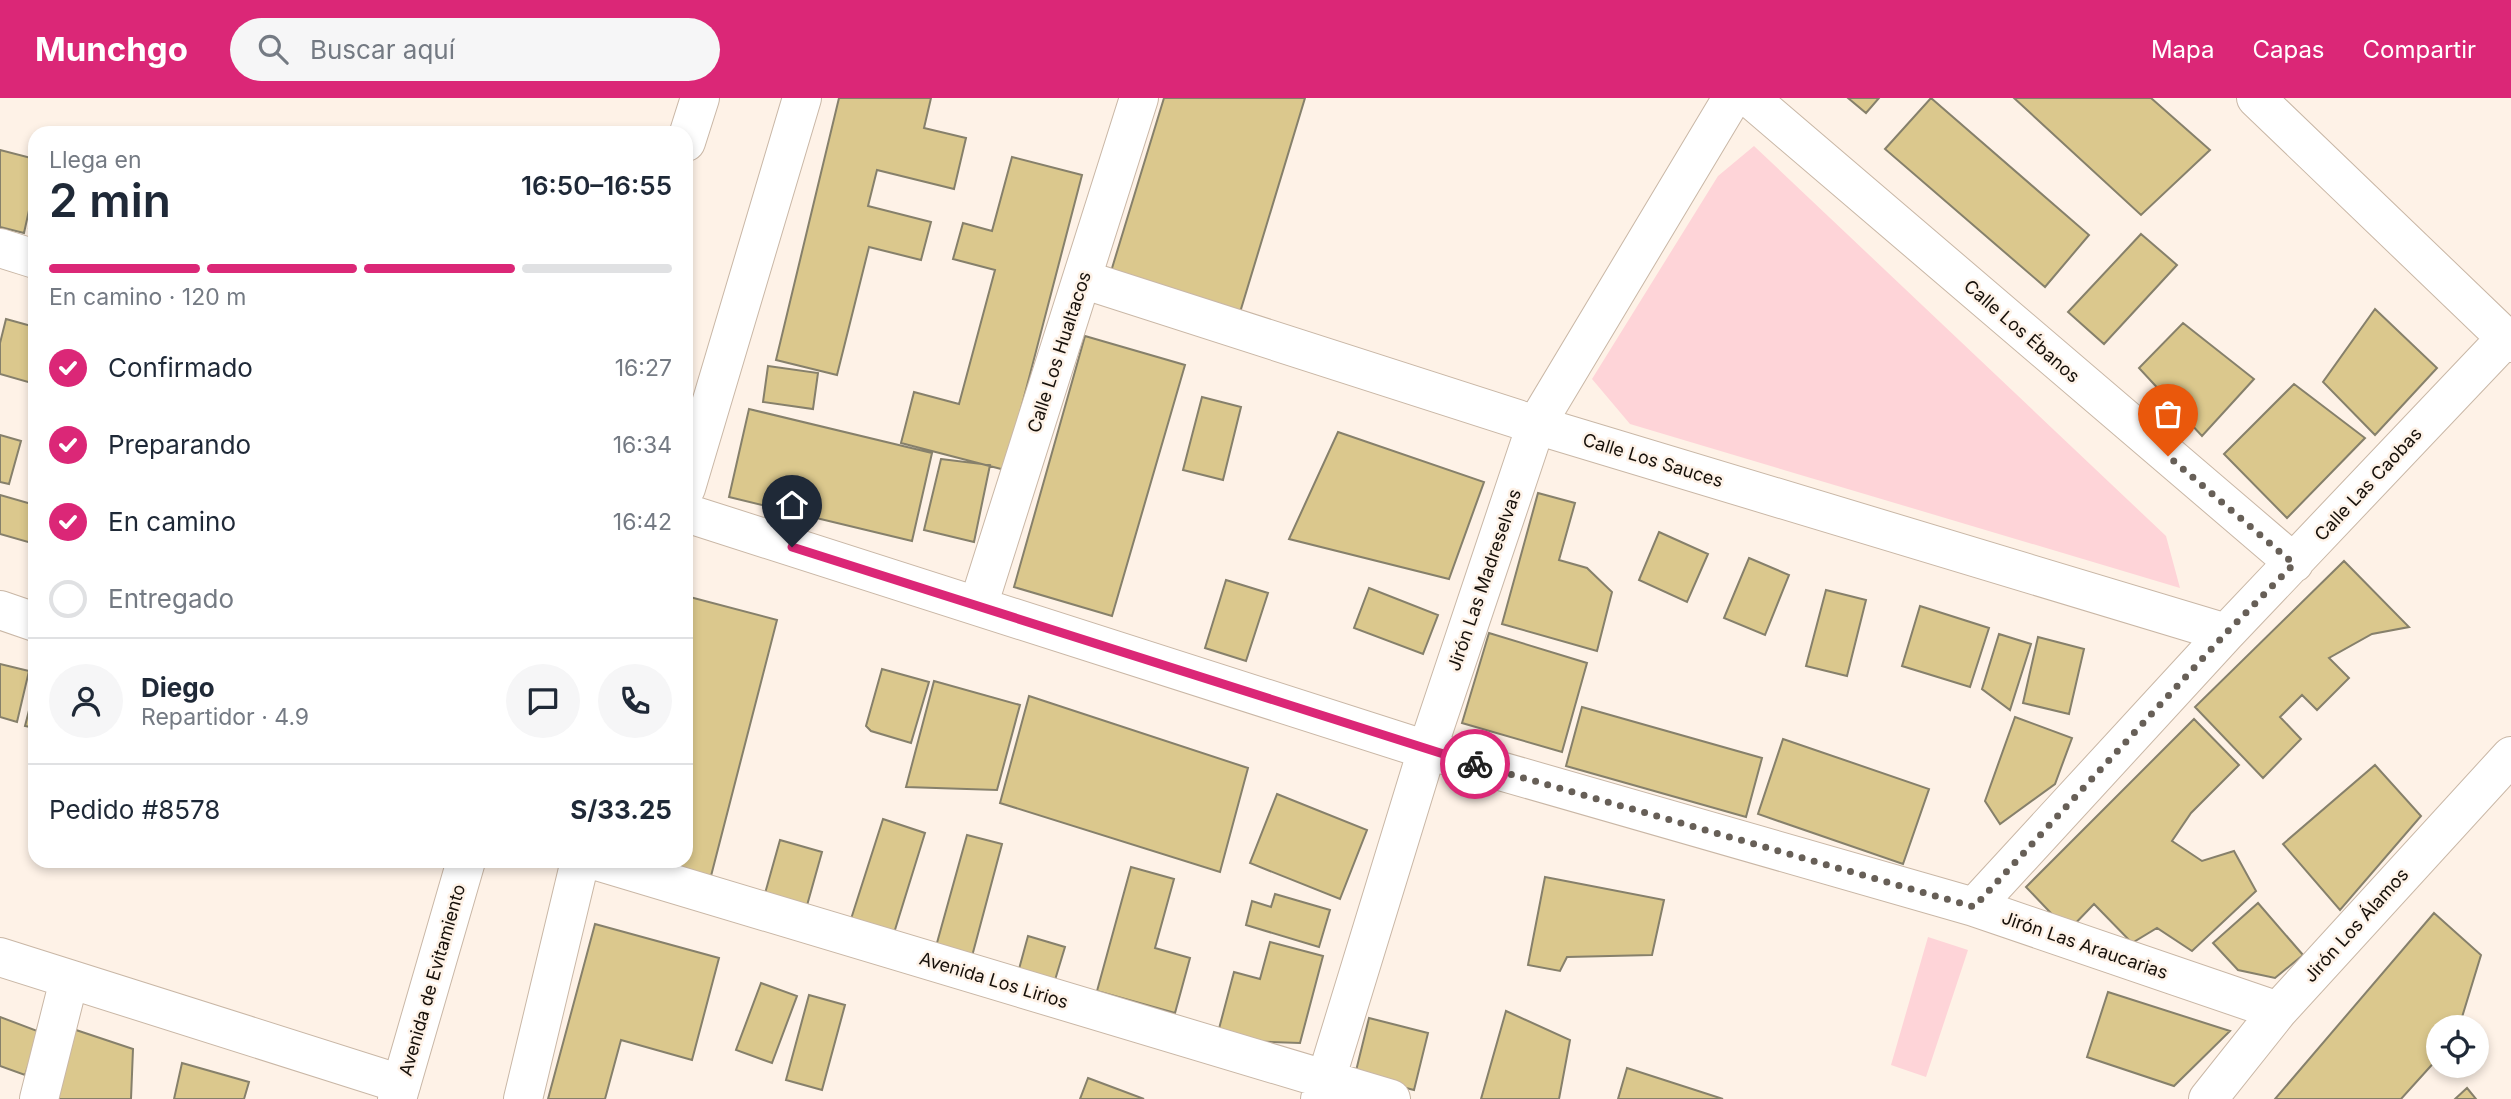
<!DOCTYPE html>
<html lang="es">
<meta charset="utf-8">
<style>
body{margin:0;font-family:Inter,sans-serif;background:#f6f6f7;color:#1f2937;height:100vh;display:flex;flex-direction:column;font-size:26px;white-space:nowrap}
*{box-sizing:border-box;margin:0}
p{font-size:23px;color:#747a83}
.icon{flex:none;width:38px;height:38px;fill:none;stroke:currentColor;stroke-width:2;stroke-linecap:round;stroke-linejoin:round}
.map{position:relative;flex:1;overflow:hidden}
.sheet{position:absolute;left:28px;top:28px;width:665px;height:742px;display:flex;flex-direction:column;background:#fff;border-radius:21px;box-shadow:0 4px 10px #0003}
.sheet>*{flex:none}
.controls{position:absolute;left:2426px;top:917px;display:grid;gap:14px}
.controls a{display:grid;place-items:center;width:63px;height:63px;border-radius:50%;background:#fff;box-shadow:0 4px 10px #0003;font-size:35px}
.pin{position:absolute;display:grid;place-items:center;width:60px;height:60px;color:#fff;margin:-72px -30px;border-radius:50% 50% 50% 0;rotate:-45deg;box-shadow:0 0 7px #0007}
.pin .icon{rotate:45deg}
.courier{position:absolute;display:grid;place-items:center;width:70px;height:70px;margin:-35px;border:5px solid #db2777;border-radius:50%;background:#fff;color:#222;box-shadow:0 2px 9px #0007}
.summary em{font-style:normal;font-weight:600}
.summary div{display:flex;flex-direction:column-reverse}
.summary{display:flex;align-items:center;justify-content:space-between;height:119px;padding:0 21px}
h1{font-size:46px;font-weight:600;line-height:52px}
.bar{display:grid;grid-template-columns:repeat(4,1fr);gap:10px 7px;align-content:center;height:84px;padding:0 21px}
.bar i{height:9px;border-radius:5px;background:#e0e1e3}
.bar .on{background:#db2777}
.bar p{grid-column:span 4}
.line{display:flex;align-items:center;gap:18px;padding:0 21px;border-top:2px solid #e0e1e3}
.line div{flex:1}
.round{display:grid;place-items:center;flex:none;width:74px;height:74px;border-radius:37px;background:#f6f6f7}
ol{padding:0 21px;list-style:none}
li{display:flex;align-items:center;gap:21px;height:77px}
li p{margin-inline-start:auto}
li .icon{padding:7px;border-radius:50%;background:#db2777;color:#fff;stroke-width:4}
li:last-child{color:#747a83}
li i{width:38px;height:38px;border:4px solid #e0e1e3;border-radius:50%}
header{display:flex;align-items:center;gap:42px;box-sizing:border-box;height:98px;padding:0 35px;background:#db2777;color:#fff}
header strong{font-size:33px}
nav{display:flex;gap:38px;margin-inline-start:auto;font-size:24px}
.search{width:490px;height:63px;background:#f6f6f7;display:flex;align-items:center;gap:18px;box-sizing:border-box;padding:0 24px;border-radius:38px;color:#747a83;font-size:26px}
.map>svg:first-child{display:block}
.green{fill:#fed4d8}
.building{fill:#dbc88d;stroke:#86806b;stroke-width:2}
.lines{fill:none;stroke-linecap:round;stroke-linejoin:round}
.street-casing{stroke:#c9b7a6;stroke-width:40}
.secondary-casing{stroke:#c9b7a6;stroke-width:40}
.street{stroke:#fff;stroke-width:38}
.secondary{stroke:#fff;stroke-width:38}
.done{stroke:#675f57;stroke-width:7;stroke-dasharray:0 12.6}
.route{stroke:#db2777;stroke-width:9}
.labels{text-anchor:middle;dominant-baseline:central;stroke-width:5;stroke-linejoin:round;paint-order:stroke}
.street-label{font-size:18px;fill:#16100a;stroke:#fef2e7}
</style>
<header>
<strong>Munchgo</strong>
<div class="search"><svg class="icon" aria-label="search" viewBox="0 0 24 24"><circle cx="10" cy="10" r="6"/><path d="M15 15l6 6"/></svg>Buscar aquí</div>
<nav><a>Mapa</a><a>Capas</a><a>Compartir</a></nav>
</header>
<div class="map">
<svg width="2511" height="1001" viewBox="0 0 2511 1001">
<rect width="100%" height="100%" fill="#fef2e7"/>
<path class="green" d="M1754,48L2166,438L2180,490L1630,326L1592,281L1718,78Z
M1928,839L1968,852L1926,979L1891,967Z"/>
<path class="building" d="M839,0H931L924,30L966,40L954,91L877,72L868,108L931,124L921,162L869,149L837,277L776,262Z
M1164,0H1305L1238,221L1109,180Z
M1848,0H1879L1866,15Z
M1931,0L2089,137L2045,189L1885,51Z
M2014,0H2151L2210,52L2141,117Z
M0,52L35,61V85L24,135L0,129Z
M1012,59L1082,77L1005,372L901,345L914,294L959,306L995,172L953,161L963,125L992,133Z
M35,96V131L29,130Z
M2141,136L2177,167L2104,246L2068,214Z
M2375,211L2437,270L2375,337L2323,284Z
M6,221L35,229V286L0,276V245Z
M2183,225L2254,281L2202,338L2139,270Z
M1085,238L1185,267L1112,518L1014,489Z
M768,268L818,275L813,311L763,304Z
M2294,286L2365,340L2287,420L2224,356Z
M1202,299L1241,309L1223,382L1183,372Z
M749,311L932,355L912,443L729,399Z
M1338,334L1484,384L1449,481L1289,441Z
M0,337L21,343L9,386L0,384Z
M941,361L990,367L974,444L924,432Z
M1538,395L1575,405L1559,462L1587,470L1612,494L1597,553L1502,526Z
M0,397L35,407V446L0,436Z
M1659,434L1708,456L1687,504L1639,482Z
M1749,460L1789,477L1765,537L1724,520Z
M2344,463L2409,529L2372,536L2329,560L2349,580L2317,612L2302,597L2280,619L2301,641L2263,680L2195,609Z
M1226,482L1268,495L1246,563L1205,550Z
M1369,490L1438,517L1423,556L1354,530Z
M1826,492L1866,502L1847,578L1806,568Z
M686,498L777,522L711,778L654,763H686Z
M1920,508L1989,530L1970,589L1902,568Z
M1489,535L1587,565L1562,654L1462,625Z
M1999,536L2031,546L2010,612L1982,591Z
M2038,539L2084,551L2069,616L2023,605Z
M0,566L29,573L17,624L0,619Z
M882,571L929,584L911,645L871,633L866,628Z
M934,583L1020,607L997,692L906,689Z
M35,589V630L25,628Z
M1029,598L1248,670L1220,774L1000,705Z
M1582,609L1762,660L1746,719L1566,668Z
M2015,619L2072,640L2055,686L2000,726L1985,703Z
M2194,621L2239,667L2191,715L2172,743L2202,763L2234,753L2256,793L2192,853L2157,830L2132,845L2094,806L2068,833L2026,789Z
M1783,641L1929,691L1903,766L1758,716Z
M2375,667L2421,718L2340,812L2283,746Z
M1277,696L1367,732L1340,801L1250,765Z
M883,721L925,735L894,835L851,821Z
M967,737L1002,746L971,862L935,852Z
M780,742L822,754L806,811L764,799Z
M1131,769L1174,781L1155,850L1190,860L1175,915L1097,893Z
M1545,779L1664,802L1652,857L1567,859L1560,873L1528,867Z
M1275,796L1330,812L1319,849L1246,827L1252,803L1271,809Z
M2258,805L2303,857L2275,880L2238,872L2213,845Z
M2434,815L2481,857L2459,929H2438V960L2401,1001H2275Z
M595,826L719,860L692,962L621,942L605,1001H548Z
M1028,838L1065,849L1055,882L1019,871Z
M1270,844L1323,858L1300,945L1216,942L1234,874L1260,881Z
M761,885L797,898L772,965L736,952Z
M2108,894L2230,933L2174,988L2087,959Z
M809,897L845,907L822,992L786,982Z
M1506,913L1570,942L1559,1001H1481Z
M0,919L40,934L25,977L0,968Z
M1369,920L1428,935L1414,992L1355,977Z
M73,931L133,951L131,1001H56Z
M182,965L249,984L244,1001H174Z
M1627,970L1723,1001H1618Z
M1088,980L1144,1001H1080Z
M2467,990L2476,1001H2455Z"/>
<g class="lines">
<defs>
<path id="street" d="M1750,0L2294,465
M2256,0L2511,245
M0,150L35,161
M1082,181L1536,327L2226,535
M686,390L802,0
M686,415L1427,652L1974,809L2278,913
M978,508L1139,0
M0,512L35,524
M597,763L1391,1001
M1974,809L2226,535L2506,240
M0,859L401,986
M39,1001L69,882
M523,1001L580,763
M1320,1001L1427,652L1536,327L1732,0
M2208,1001L2278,913L2511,658"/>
<path id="secondary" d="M686,44L700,0
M397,1001L466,763"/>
</defs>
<use href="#street" class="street-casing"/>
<use href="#secondary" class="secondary-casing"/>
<use href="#street" class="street"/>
<use href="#secondary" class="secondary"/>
</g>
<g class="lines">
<path class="done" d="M1475,666L1974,809L2226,535L2294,466L2168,358"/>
<path class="route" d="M792,449L1475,666"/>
</g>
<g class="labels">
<g class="street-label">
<text transform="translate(2022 233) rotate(41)">Calle Los Ébanos</text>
<text transform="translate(1059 254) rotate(-72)">Calle Los Hualtacos</text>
<text transform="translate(1653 362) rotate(17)">Calle Los Sauces</text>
<text transform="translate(2368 386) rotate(-47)">Calle Las Caobas</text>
<text transform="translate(1484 482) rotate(-71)">Jirón Las Madreselvas</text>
<text transform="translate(2356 827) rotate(-48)">Jirón Los Álamos</text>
<text transform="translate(2085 847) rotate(19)">Jirón Las Araucarias</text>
<text transform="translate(432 882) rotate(-74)">Avenida de Evitamiento</text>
<text transform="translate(994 882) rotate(17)">Avenida Los Lirios</text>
</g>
</g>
</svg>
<div class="controls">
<a><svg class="icon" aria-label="locate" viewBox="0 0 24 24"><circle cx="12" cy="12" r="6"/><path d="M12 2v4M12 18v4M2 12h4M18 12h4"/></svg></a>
</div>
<div class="pin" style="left:2168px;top:358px;background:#ea580c"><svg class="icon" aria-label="bag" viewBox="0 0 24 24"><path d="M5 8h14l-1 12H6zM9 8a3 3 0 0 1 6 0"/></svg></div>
<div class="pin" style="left:792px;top:449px;background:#1f2937"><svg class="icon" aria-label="home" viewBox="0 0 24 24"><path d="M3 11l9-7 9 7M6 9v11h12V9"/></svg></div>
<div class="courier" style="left:1475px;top:666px"><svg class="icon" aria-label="bike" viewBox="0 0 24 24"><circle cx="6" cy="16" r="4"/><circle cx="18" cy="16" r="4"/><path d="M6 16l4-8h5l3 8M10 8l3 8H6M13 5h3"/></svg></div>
<section class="sheet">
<div class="summary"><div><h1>2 min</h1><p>Llega en</p></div><em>16:50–16:55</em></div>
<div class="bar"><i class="on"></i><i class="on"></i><i class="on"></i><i></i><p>En camino · 120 m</p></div>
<ol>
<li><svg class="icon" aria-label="check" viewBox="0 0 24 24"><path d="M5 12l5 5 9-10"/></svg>Confirmado<p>16:27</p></li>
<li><svg class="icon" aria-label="check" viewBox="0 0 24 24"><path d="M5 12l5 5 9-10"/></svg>Preparando<p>16:34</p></li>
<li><svg class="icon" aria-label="check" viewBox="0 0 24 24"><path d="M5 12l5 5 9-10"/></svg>En camino<p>16:42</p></li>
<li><i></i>Entregado</li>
</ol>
<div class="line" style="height:126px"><a class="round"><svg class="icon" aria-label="person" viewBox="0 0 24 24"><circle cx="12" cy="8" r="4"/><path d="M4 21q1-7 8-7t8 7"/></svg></a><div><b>Diego</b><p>Repartidor · 4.9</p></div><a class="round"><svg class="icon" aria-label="chat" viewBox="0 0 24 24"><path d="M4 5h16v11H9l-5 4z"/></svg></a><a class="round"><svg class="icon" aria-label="phone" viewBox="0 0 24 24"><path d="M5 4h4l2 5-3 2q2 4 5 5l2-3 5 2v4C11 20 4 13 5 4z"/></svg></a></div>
<div class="line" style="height:91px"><div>Pedido #8578</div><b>S/33.25</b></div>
</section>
</div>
